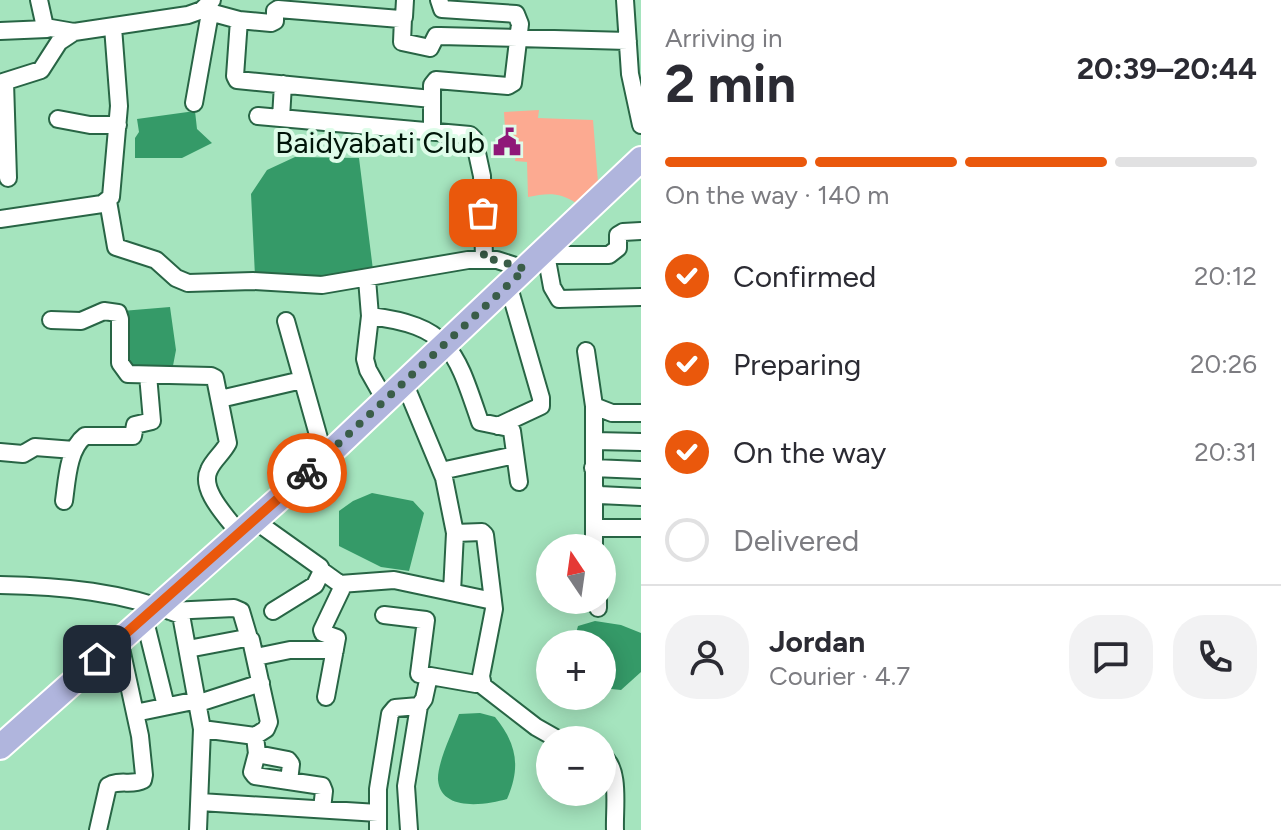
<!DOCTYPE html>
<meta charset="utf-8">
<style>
body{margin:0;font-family:Figtree,sans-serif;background:#f2f2f3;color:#2b2b33;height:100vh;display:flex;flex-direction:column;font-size:30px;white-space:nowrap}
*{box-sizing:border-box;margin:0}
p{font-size:26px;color:#7c7c81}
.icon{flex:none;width:44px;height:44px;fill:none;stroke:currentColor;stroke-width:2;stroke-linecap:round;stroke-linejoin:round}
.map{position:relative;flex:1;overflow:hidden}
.drawer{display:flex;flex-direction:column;background:#fff;width:640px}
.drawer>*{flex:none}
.needle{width:52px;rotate:347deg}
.buttons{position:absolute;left:536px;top:534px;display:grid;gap:16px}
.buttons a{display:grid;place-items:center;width:80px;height:80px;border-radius:50%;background:#fff;box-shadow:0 4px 20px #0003;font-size:40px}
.pin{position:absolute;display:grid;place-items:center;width:68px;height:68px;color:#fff;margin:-34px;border-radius:16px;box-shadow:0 4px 12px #0006}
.courier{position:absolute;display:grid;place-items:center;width:80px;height:80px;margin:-40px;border:6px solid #ea580c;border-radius:50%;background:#fff;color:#222;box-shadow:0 2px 10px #0007}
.headline em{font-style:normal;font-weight:700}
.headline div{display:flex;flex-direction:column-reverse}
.headline{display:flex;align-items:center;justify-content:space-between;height:136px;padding:0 24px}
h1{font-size:52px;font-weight:700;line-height:60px}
.bar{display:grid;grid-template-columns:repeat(4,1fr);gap:12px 8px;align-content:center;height:96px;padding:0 24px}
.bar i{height:10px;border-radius:6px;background:#e1e1e2}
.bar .active{background:#ea580c}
.bar p{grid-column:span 4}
.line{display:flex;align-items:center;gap:20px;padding:0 24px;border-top:2px solid #e1e1e2}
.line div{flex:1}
.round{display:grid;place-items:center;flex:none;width:84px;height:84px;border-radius:32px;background:#f2f2f3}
ol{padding:0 24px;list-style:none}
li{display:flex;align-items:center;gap:24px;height:88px}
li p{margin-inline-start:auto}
li .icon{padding:8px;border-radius:50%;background:#ea580c;color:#fff;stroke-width:4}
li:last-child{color:#7c7c81}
li i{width:44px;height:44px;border:4px solid #e1e1e2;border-radius:50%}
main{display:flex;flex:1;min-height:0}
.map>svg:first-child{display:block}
.green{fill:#fcaa91}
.water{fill:#359a68}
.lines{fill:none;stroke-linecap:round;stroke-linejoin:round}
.minor-casing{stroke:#286545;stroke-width:20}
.primary-casing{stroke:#fff;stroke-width:28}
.minor{stroke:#fff;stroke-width:16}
.primary{stroke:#b0b5dd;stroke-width:24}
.done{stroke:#3a5d48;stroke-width:8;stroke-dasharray:0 14.4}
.route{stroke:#ea580c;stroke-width:10}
.labels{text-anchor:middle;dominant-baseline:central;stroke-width:8;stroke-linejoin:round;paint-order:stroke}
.poi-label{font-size:30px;fill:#001509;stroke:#defce9;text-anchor:end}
</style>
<main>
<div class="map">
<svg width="641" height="830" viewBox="0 0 641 830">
<rect width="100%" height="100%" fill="#a5e4be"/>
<path class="green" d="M539,110L538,118L593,120L598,182L576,203C560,192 547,193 528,197L527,162L515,161L516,155H512V129H505L504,112Z"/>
<path class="water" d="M195,111L197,129L212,143L182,158H135V138L139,132L137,119Z
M295,157L359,158L373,270L329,283L255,276L251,194L267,170Z
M170,307L176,350L172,371L127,366L122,311Z
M372,493L413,501L424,513L409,571L381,567L339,546V511L353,501Z
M595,621L621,625L641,633V672L621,690L602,688V644H573L578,626Z
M480,713L495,717C517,744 521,767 507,799C486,805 441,812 438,780C437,763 453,731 459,714Z"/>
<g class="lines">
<defs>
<path id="minor" d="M39,0L45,27L74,32
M625,0L630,74L641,125
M202,10L239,20L271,23L275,21V11L278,9L400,19L404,17L405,0
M403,18L402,42L430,48L436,36H440L628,41
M239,20L235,76L237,80L432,99
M0,31L47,29
M5,82L8,178
M0,83L41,70L59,42L74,32L188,15L202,10L212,0
M194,103L210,13
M258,116L470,135L474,139L482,176L484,259
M281,118L283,84
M58,119L90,125H118
M432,132V85L436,80L508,86L513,83L520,24L516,14L442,9L439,0
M108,201L116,247L156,260L176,278L188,283L253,281L322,285L468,260H497L525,269
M0,219L102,204L111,197L119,106L113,27
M545,249L552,287L559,299L641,297
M546,255H609L618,248V235L623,232L641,231
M367,279L370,316L365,359L368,370L385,400
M370,316C451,326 456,352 480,422L509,428L512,431L519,482
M51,320L81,321L104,311L118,313L120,319V363L128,374L211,376L215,378L228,443C223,453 213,460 209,470C199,490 228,518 239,533
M286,321L324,456
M586,351L594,406V489L599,495L641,497
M404,382L444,478L455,533L482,532L485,535L494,609L481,676L483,686L536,727L559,740
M220,399L302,380
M594,406L612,413H641
M498,426L541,406V398L508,284
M594,441L641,442
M0,452L23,454L35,447L74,450
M593,468L641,470
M441,471L515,455
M594,489V548
M64,501C67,480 68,449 85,436H133L135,425L152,421L148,375
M254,520L320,567L322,571L315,585L273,611
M594,528H641
M322,571L340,584L342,588L322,630L323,633L337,638L326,697
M340,584L394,580L493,601
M0,585C61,586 124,592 181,615L202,729L198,830
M452,592L455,533
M598,600V608
M170,611L234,608L241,611L249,638
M384,615L426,620L419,674L476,684L481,682
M144,617L166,706
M188,649L246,638L251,640L269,722L266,729L255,736
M256,657L290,650H335
M199,703L261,683
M135,713L198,700
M202,729L255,736L257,754L288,760L291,764L289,781
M257,753L252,772L255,776L322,786L324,791L322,809
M602,756C621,768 614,809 615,830
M200,802L378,813
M98,830L108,786C119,779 132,786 143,780L144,775L140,736L119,639
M378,830V789L390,714L395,708L419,706L424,699L429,676
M409,830L406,786L419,706"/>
<path id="primary" d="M0,747L316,466L641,159"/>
</defs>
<use href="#minor" class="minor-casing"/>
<use href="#primary" class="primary-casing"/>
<use href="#minor" class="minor"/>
<use href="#primary" class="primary"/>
</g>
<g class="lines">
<path class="done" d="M307,473L525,269L497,260L484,259L483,213"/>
<path class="route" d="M97,659L307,473"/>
</g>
<defs>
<symbol id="civic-bare" viewBox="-9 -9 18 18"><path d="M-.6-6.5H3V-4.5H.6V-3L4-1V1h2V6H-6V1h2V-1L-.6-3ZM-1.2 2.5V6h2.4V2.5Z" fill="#8f1878" stroke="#defce9" stroke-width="2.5" paint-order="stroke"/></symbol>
</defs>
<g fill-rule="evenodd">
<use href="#civic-bare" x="487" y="122" width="40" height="40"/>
</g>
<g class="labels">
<g class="poi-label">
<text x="485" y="142">Baidyabati Club</text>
</g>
</g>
</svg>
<div class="buttons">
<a><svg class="needle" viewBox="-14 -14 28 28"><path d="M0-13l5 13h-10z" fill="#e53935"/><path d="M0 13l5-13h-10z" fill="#7c7c81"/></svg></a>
<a>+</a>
<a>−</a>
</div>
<div class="pin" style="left:483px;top:213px;background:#ea580c"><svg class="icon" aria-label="bag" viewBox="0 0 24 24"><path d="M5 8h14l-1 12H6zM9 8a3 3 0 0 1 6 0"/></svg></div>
<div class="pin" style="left:97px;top:659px;background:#1f2937"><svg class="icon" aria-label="home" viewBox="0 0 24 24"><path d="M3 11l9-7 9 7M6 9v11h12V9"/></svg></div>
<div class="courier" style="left:307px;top:473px"><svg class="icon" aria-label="bike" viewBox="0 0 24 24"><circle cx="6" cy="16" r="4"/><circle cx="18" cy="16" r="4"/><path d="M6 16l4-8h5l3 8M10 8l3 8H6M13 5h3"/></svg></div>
</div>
<section class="drawer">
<div class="headline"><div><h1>2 min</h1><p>Arriving in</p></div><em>20:39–20:44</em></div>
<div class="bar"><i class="active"></i><i class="active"></i><i class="active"></i><i></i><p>On the way · 140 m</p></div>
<ol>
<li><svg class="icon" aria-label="check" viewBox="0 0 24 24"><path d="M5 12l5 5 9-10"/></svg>Confirmed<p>20:12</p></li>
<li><svg class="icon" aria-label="check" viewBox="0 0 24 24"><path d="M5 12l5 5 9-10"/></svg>Preparing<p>20:26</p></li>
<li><svg class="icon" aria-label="check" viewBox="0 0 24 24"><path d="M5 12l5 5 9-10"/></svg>On the way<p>20:31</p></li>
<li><i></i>Delivered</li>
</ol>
<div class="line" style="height:144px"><a class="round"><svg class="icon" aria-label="person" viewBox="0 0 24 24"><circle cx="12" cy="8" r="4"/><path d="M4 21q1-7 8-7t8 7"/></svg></a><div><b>Jordan</b><p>Courier · 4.7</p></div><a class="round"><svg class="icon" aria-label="chat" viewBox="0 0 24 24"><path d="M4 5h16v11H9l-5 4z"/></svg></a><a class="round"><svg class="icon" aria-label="phone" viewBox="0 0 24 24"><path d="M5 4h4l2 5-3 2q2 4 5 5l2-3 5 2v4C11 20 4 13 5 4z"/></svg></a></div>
</section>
</main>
